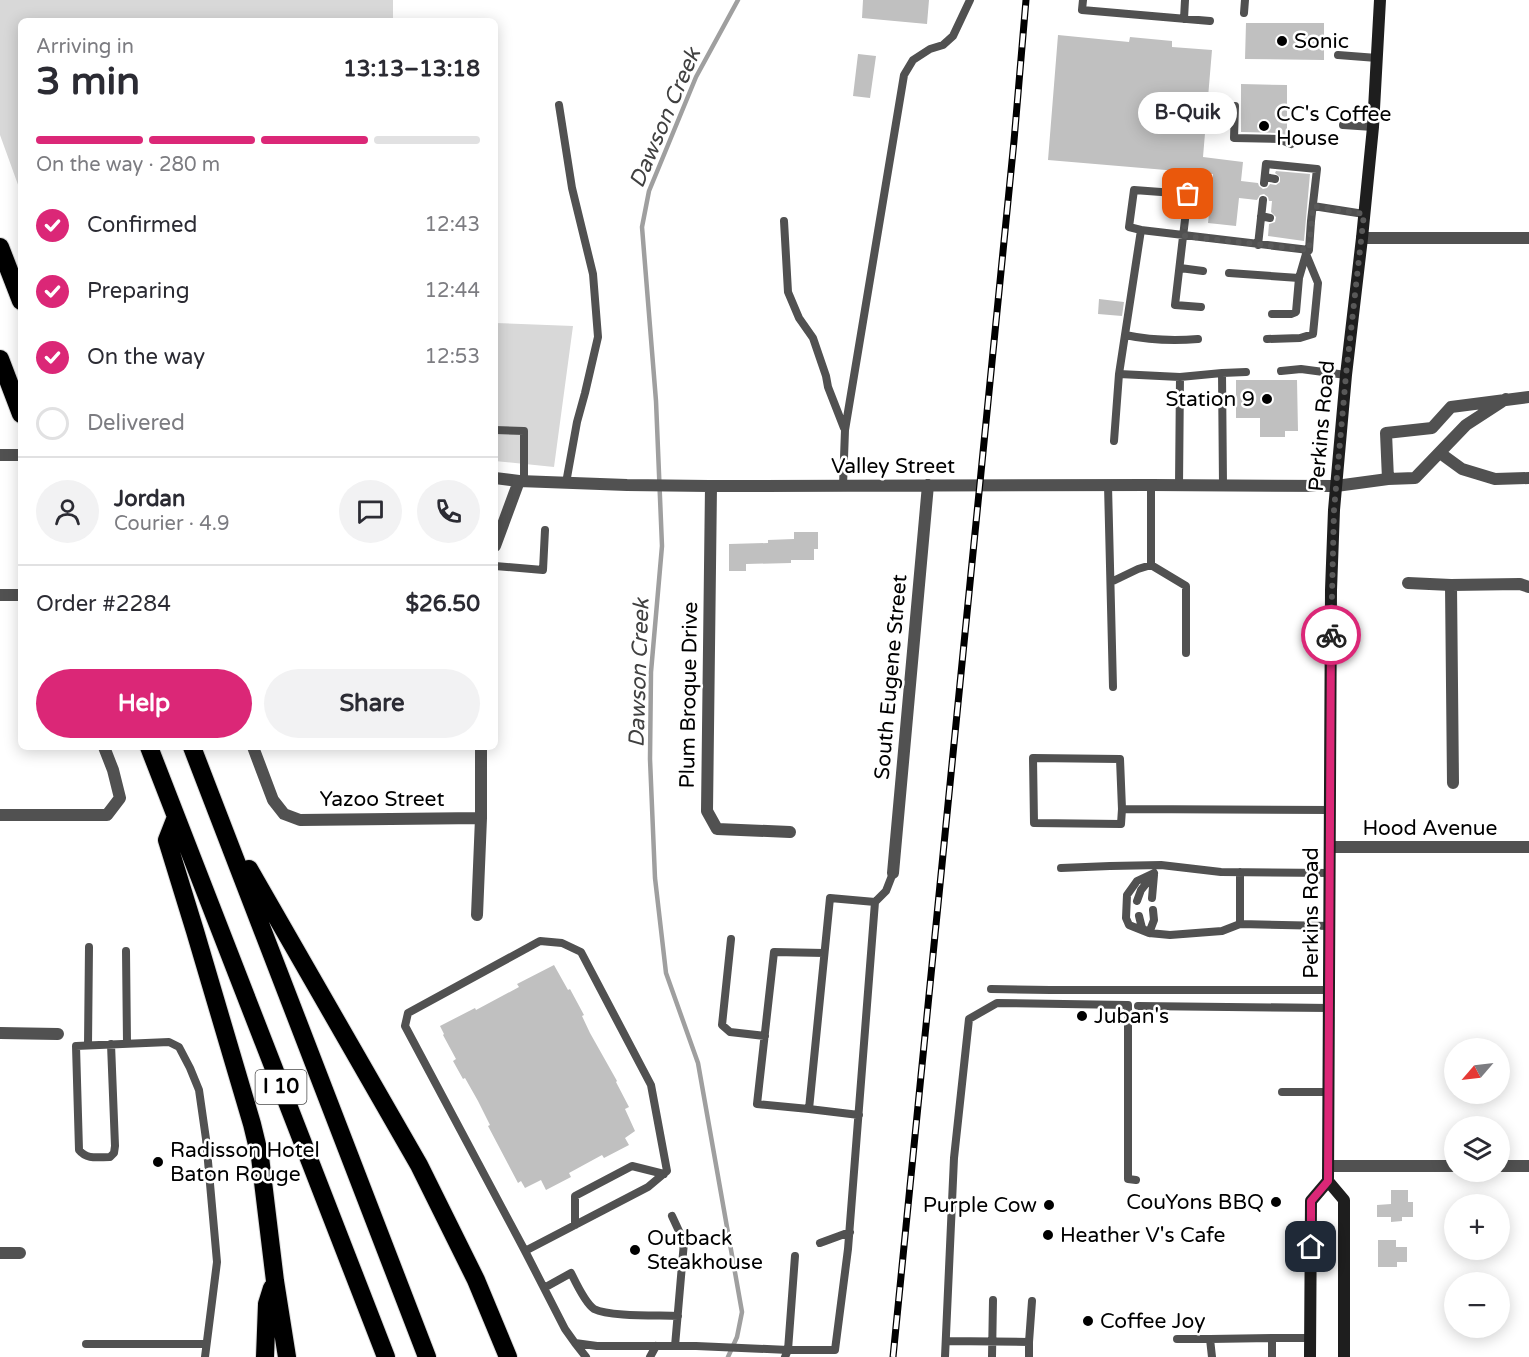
<!DOCTYPE html>
<meta charset="utf-8">
<style>
body{margin:0;font-family:"Varela Round",sans-serif;background:#f2f2f3;color:#2b2b33;height:100vh;display:flex;flex-direction:column;font-size:22px;white-space:nowrap}
*{box-sizing:border-box;margin:0}
p{font-size:20px;color:#7c7c81}
.icon{flex:none;width:33px;height:33px;fill:none;stroke:currentColor;stroke-width:2;stroke-linecap:round;stroke-linejoin:round}
.map{position:relative;flex:1;overflow:hidden}
.details{position:absolute;left:18px;top:18px;width:480px;height:732px;display:flex;flex-direction:column;background:#fff;border-radius:9px;box-shadow:0 3px 15px #0003}
.details>*{flex:none}
.needle{width:39px;rotate:242deg}
.buttons{position:absolute;left:1444px;top:1038px;display:grid;gap:12px}
.buttons a{display:grid;place-items:center;width:66px;height:66px;border-radius:50%;background:#fff;box-shadow:0 3px 15px #0003;font-size:30px}
.pin{position:absolute;display:grid;place-items:center;width:51px;height:51px;color:#fff;margin:-26px;border-radius:12px;box-shadow:0 3px 9px #0006}
.courier{position:absolute;display:grid;place-items:center;width:60px;height:60px;margin:-30px;border:4px solid #db2777;border-radius:50%;background:#fff;color:#222;box-shadow:0 2px 8px #0007}
.bubble{position:absolute;height:42px;border-radius:21px;background:#fff;box-shadow:0 3px 15px #0003;font-size:20px;font-weight:800;line-height:42px;text-align:center}
.head em{font-style:normal;font-weight:800}
.head div{display:flex;flex-direction:column-reverse}
.head{display:flex;align-items:center;justify-content:space-between;height:102px;padding:0 18px}
h1{font-size:39px;font-weight:800;line-height:45px}
.bar{display:grid;grid-template-columns:repeat(4,1fr);gap:9px 6px;align-content:center;height:72px;padding:0 18px}
.bar i{height:8px;border-radius:4px;background:#e1e1e2}
.bar .current{background:#db2777}
.bar p{grid-column:span 4}
.line{display:flex;align-items:center;gap:15px;padding:0 18px;border-top:2px solid #e1e1e2}
.line div{flex:1}
.round{display:grid;place-items:center;flex:none;width:63px;height:63px;border-radius:32px;background:#f2f2f3}
ol{padding:0 18px;list-style:none}
li{display:flex;align-items:center;gap:18px;height:66px}
li p{margin-inline-start:auto}
li .icon{padding:6px;border-radius:50%;background:#db2777;color:#fff;stroke-width:4}
li:last-child{color:#7c7c81}
li i{width:33px;height:33px;border:3px solid #e1e1e2;border-radius:50%}
.cta{display:flex;gap:12px;margin-top:auto;padding:12px 18px}
.cta a{flex:1;height:69px;border-radius:36px;background:#db2777;color:#fff;font-size:24px;font-weight:800;line-height:69px;text-align:center}
.cta a+a{background:#f2f2f3;color:#2b2b33}
.map>svg:first-child{display:block}
.green{fill:#d8d8d8}
.lines{fill:none;stroke-linecap:round;stroke-linejoin:round}
.stream{stroke:#9f9f9f;stroke-width:4.5}
.building{fill:#c0c0c0}
.motorway-casing{stroke:#dbdbdb;stroke-width:20}
.service{stroke:#515151;stroke-width:8}
.minor{stroke:#515151;stroke-width:12}
.secondary{stroke:#1e1e1e;stroke-width:12}
.motorway{stroke:#000;stroke-width:18}
.rail-casing{stroke:#000;stroke-width:7}
.rail{stroke:#fff;stroke-width:4.5;stroke-dasharray:14;stroke-linecap:butt}
.done{stroke:#595959;stroke-width:6;stroke-dasharray:0 10.8}
.route{stroke:#db2777;stroke-width:8}
.poi-dot{fill:#000;stroke:#fff;stroke-width:2}
.labels{text-anchor:middle;dominant-baseline:central;stroke-width:5;stroke-linejoin:round;paint-order:stroke}
.shield{fill:#fff;stroke:#4c4c4c;stroke-width:1.5}
.shield-label{font-size:20px;font-weight:bold;fill:#000}
.poi-label{font-size:21px;fill:#000;stroke:#fff;text-anchor:start}
.street-label{font-size:21px;fill:#000;stroke:#fff}
.water-label{font-size:22px;font-style:italic;fill:#404040;stroke:#fff}
</style>
<div class="map">
<svg width="1529" height="1357" viewBox="0 0 1529 1357">
<rect width="100%" height="100%" fill="#fff"/>
<path class="green" d="M0,0H393V21H21V193L0,135Z
M495,323L573,326L554,467L495,461Z"/>
<g class="lines">
<path class="stream" d="M728,1357L737,1337L742,1312L698,1063L666,973L655,878L650,759L651,672L662,546L656,401L642,227L649,191L696,77L738,0"/>
</g>
<path class="building" d="M863,0H929L927,24L862,18Z
M1246,23H1324V60L1245,59Z
M1058,35L1129,42L1130,37L1172,41V47L1212,50L1203,157L1243,162L1241,181L1258,183L1259,186L1263,189L1267,188L1270,184L1276,185L1280,182V177L1275,173L1276,171L1310,174L1304,241L1268,236L1269,224L1275,222L1276,217L1271,212L1272,201H1269L1268,197L1264,194L1260,195L1257,200L1239,198L1236,226L1208,223L1213,174L1048,160Z
M858,54L876,56L870,98L853,96Z
M1241,84L1287,85V136L1279,133L1241,132Z
M1099,299L1124,302L1122,316L1098,314Z
M1236,380H1297L1298,431H1285V437H1260V418H1236Z
M794,532H818V549H814V560H791V563L746,564V571H729V544L768,543V540L794,539Z
M554,965L568,990L570,989L584,1015L582,1016L590,1033L617,1081L616,1082L629,1107L625,1109L635,1131L625,1138L629,1145L604,1158L602,1155L569,1173L571,1177L546,1190L541,1180L525,1188L521,1181L518,1183L488,1126L490,1125L478,1101L465,1078L463,1079L453,1061L456,1059L443,1035L444,1034L440,1026L475,1008L476,1010L519,987L517,984Z
M1391,1190H1408V1202H1413V1217H1402V1221L1391,1222V1217H1377V1205L1391,1204Z
M1378,1240H1396V1247H1407V1262H1397V1267H1378Z"/>
<g class="lines">
<defs>
<path id="motorway" d="M0,247L21,301
M0,359L21,414
M149,747L386,1357
M192,747L427,1357
M176,817L167,840L195,931L252,1124L260,1157L275,1281L287,1357
M249,869L419,1165L476,1280L508,1357
M265,1357L267,1304L272,1288"/>
</defs>
<use href="#motorway" class="motorway-casing"/>
<path class="service" d="M1083,0L1082,10L1210,21
M1244,13L1245,0
M1184,19L1185,0
M1338,55L1377,58
M559,105L572,188L593,274L598,337L585,393L577,422L566,483
M1235,106L1234,138L1279,139L1291,144
M1343,125L1373,127
M1265,177L1275,179
M1264,183L1266,164L1317,169L1311,221L1309,250L1306,254L1299,278L1296,312L1291,314H1272
M1313,206L1364,214
M1261,216L1270,218
M784,221L788,292L799,318L813,338L826,376L828,387L844,428
M1141,230L1129,227L1134,190L1188,194L1175,305L1201,307
M1258,245L1263,200
M1180,268L1203,271
M1229,273L1299,278
M1125,335C1149,340 1173,341 1198,339
M1267,339L1300,338L1313,334L1318,283L1306,254
M1281,371L1301,369L1346,375
M1222,373L1246,372
M1180,377L1222,373L1223,485
M495,430L524,431V481
M1114,441L1119,374
M1108,485L1113,687
M1179,485L1180,377L1119,374L1141,230L1309,250
M843,486L845,430L904,75L913,60L930,49L943,45L953,36L970,0
M1151,565L1186,586V653
M495,566L543,570L545,530
M1111,582L1138,569L1151,565V485
M1122,809L1120,759L1033,758L1034,823L1121,824L1122,809L1331,810
M1061,868L1110,866L1161,865L1221,872L1331,873
M1152,898L1154,875
M1137,901L1141,890L1153,875
M1153,910L1154,920L1149,933L1129,925L1126,918L1127,895L1137,881L1154,873
M1139,916L1142,928L1149,933L1170,935L1222,931L1240,924L1330,926
M1240,924V872
M731,939L722,1025L730,1032L765,1036
M126,951L127,1043
M991,989L1050,990H1330
M1138,1006L1330,1008
M111,1044L115,1146L114,1153L110,1157C98,1157 87,1160 79,1150L76,1046L169,1042L179,1047L190,1068L199,1090L206,1139L217,1262L205,1357
M88,1045L89,947
M1282,1092H1329
M809,1109L757,1104L774,952L824,953
M859,1115L809,1109L830,898L875,902
M672,1216L684,1242L675,1346
M575,1225V1196L632,1166L664,1174
M820,1243L850,1232
M525,1251L648,1187L667,1171L651,1085L581,952L562,943L540,941L408,1013L405,1026L525,1251L565,1329L575,1343L597,1346H696L788,1350L795,1256
M544,1288L571,1273C576,1283 585,1303 594,1309C610,1317 659,1315 678,1316
M1177,1339H1210
M946,1341L1029,1342V1357
M1029,1342L1032,1301
M575,1343L586,1357
M86,1344H206
M650,1357L656,1346
M785,1357L788,1350H835L848,1249L875,902L886,891L893,873
M945,1357L954,1158L969,1019L997,1003L1128,1005V1179L1136,1180
M992,1357L993,1300
M1212,1357L1210,1339L1272,1338
M1272,1357V1338H1310"/>
<path class="minor" d="M1362,238H1529
M1440,453L1462,469L1495,479L1529,478
M0,455H21
M495,478L519,481
M1388,479L1386,433L1432,428L1451,407L1529,397
M711,486L707,811L717,829L790,832
M495,546L519,481L627,485L709,486L1151,485L1336,486L1388,479L1415,478L1466,425L1506,399
M1408,583L1451,585L1520,584L1529,587
M1451,585L1453,783
M0,595H21
M253,747L273,800L284,814L300,820L481,818
M0,815H107L120,798L113,770L104,747
M1331,847H1529
M893,873L928,485
M477,915L481,818V747
M0,1033L58,1034
M1329,1166H1455
M1500,1166H1529
M0,1253H20"/>
<path class="secondary" d="M1328,1181L1344,1200V1357
M1310,1357L1311,1201L1328,1181L1331,590L1334,510L1346,375L1362,238L1373,127L1380,0"/>
<use href="#motorway" class="motorway"/>
<defs>
<path id="rail" d="M893,1357L1014,141L1026,0"/>
</defs>
<use href="#rail" class="rail-casing"/>
<use href="#rail" class="rail"/>
</g>
<g class="lines">
<path class="done" d="M1188,194L1184,236L1309,250L1313,206L1364,214L1346,375L1334,510L1331,635"/>
<path class="route" d="M1311,1247V1201L1328,1181L1331,635"/>
</g>
<g class="poi-dot">
<circle cx="1282" cy="41" r="6"/>
<circle cx="1264" cy="126" r="6"/>
<circle cx="1267" cy="399" r="6"/>
<circle cx="1082" cy="1016" r="6"/>
<circle cx="158" cy="1162" r="6"/>
<circle cx="1276" cy="1202" r="6"/>
<circle cx="1049" cy="1205" r="6"/>
<circle cx="1048" cy="1235" r="6"/>
<circle cx="635" cy="1250" r="6"/>
<circle cx="1088" cy="1321" r="6"/>
</g>
<g class="labels">
<rect class="shield" x="255.5" y="1070" width="51" height="34" rx="4.5"/>
<g class="shield-label">
<text x="281" y="1087">I 10</text>
</g>
<g class="poi-label">
<text x="1294" y="41">Sonic</text>
<text x="1276" y="114">CC's Coffee<tspan x="1276" dy="24">House</tspan></text>
<text x="1255" y="399" text-anchor="end">Station 9</text>
<text x="1094" y="1016">Juban's</text>
<text x="170" y="1150">Radisson Hotel<tspan x="170" dy="24">Baton Rouge</tspan></text>
<text x="1264" y="1202" text-anchor="end">CouYons BBQ</text>
<text x="1037" y="1205" text-anchor="end">Purple Cow</text>
<text x="1060" y="1235">Heather V's Cafe</text>
<text x="647" y="1238">Outback<tspan x="647" dy="24">Steakhouse</tspan></text>
<text x="1100" y="1321">Coffee Joy</text>
</g>
<g class="street-label">
<text transform="translate(1322 426) rotate(-85)">Perkins Road</text>
<text x="893" y="466">Valley Street</text>
<text transform="translate(891 677) rotate(-85)">South Eugene Street</text>
<text transform="translate(689 695) rotate(-89)">Plum Broque Drive</text>
<text x="382" y="799">Yazoo Street</text>
<text x="1430" y="828">Hood Avenue</text>
<text transform="translate(1311 913) rotate(-90)">Perkins Road</text>
</g>
<g class="water-label">
<text transform="translate(665 118) rotate(-67)">Dawson Creek</text>
<text transform="translate(639 673) rotate(-88)">Dawson Creek</text>
</g>
</g>
</svg>
<div class="buttons">
<a><svg class="needle" viewBox="-14 -14 28 28"><path d="M0-13l5 13h-10z" fill="#e53935"/><path d="M0 13l5-13h-10z" fill="#7c7c81"/></svg></a>
<a><svg class="icon" aria-label="layers" viewBox="0 0 24 24"><path d="M12 4l9 5-9 5-9-5zM3 14l9 5 9-5"/></svg></a>
<a>+</a>
<a>−</a>
</div>
<div class="pin" style="left:1188px;top:194px;background:#ea580c"><svg class="icon" aria-label="bag" viewBox="0 0 24 24"><path d="M5 8h14l-1 12H6zM9 8a3 3 0 0 1 6 0"/></svg></div>
<div class="pin" style="left:1311px;top:1247px;background:#1f2937"><svg class="icon" aria-label="home" viewBox="0 0 24 24"><path d="M3 11l9-7 9 7M6 9v11h12V9"/></svg></div>
<div class="courier" style="left:1331px;top:635px"><svg class="icon" aria-label="bike" viewBox="0 0 24 24"><circle cx="6" cy="16" r="4"/><circle cx="18" cy="16" r="4"/><path d="M6 16l4-8h5l3 8M10 8l3 8H6M13 5h3"/></svg></div>
<div class="bubble" style="left:1138px;top:92px;width:99px">B-Quik</div>
<section class="details">
<div class="head"><div><h1>3 min</h1><p>Arriving in</p></div><em>13:13–13:18</em></div>
<div class="bar"><i class="current"></i><i class="current"></i><i class="current"></i><i></i><p>On the way · 280 m</p></div>
<ol>
<li><svg class="icon" aria-label="check" viewBox="0 0 24 24"><path d="M5 12l5 5 9-10"/></svg>Confirmed<p>12:43</p></li>
<li><svg class="icon" aria-label="check" viewBox="0 0 24 24"><path d="M5 12l5 5 9-10"/></svg>Preparing<p>12:44</p></li>
<li><svg class="icon" aria-label="check" viewBox="0 0 24 24"><path d="M5 12l5 5 9-10"/></svg>On the way<p>12:53</p></li>
<li><i></i>Delivered</li>
</ol>
<div class="line" style="height:108px"><a class="round"><svg class="icon" aria-label="person" viewBox="0 0 24 24"><circle cx="12" cy="8" r="4"/><path d="M4 21q1-7 8-7t8 7"/></svg></a><div><b>Jordan</b><p>Courier · 4.9</p></div><a class="round"><svg class="icon" aria-label="chat" viewBox="0 0 24 24"><path d="M4 5h16v11H9l-5 4z"/></svg></a><a class="round"><svg class="icon" aria-label="phone" viewBox="0 0 24 24"><path d="M5 4h4l2 5-3 2q2 4 5 5l2-3 5 2v4C11 20 4 13 5 4z"/></svg></a></div>
<div class="line" style="height:78px"><div>Order #2284</div><b>$26.50</b></div>
<div class="cta"><a>Help</a><a>Share</a></div>
</section>
</div>
